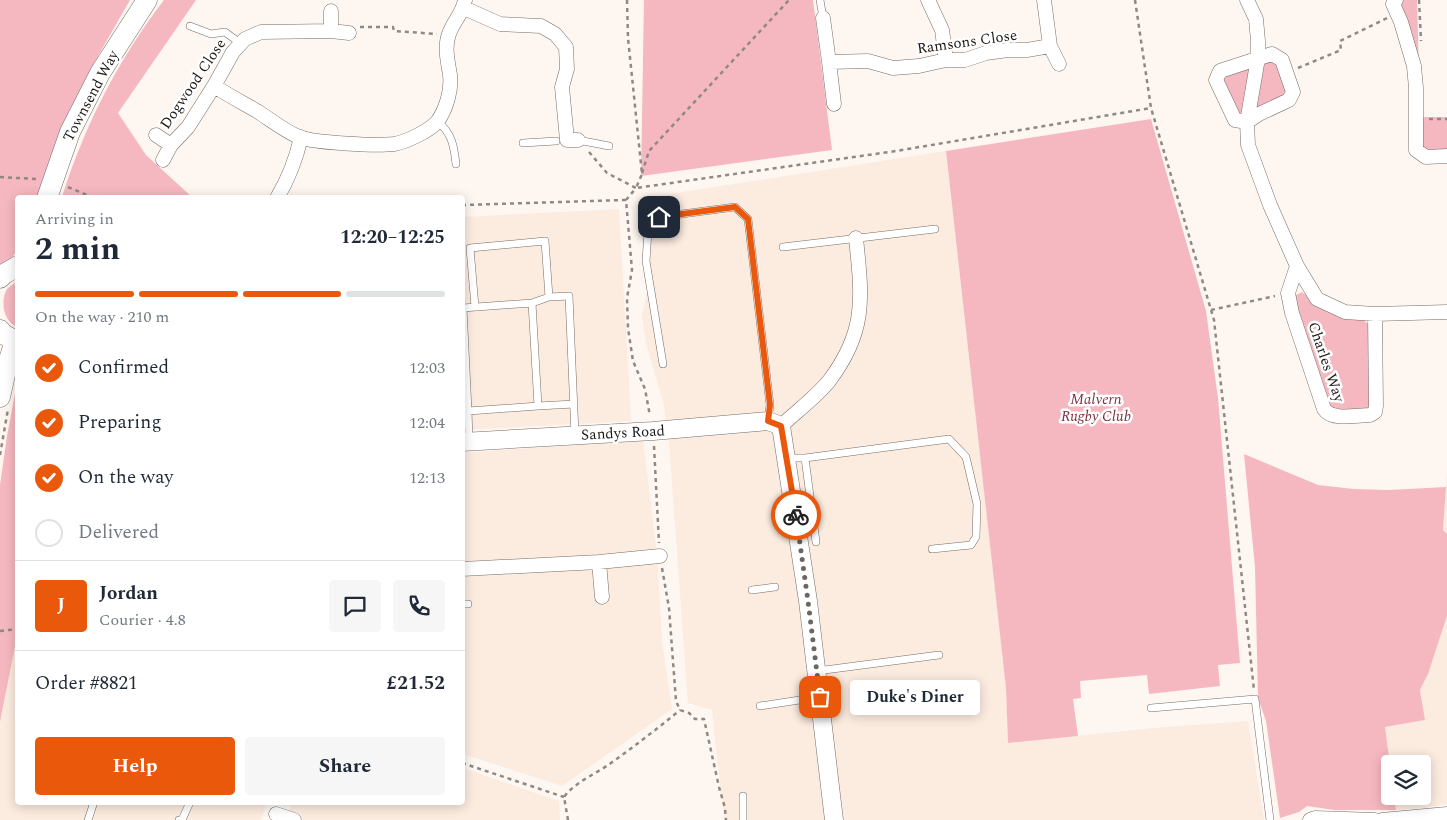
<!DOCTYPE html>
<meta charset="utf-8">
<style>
body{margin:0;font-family:Spectral,serif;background:#f6f6f7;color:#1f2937;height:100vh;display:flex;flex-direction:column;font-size:19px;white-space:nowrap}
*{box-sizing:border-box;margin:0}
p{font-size:16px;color:#747a83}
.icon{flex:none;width:28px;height:28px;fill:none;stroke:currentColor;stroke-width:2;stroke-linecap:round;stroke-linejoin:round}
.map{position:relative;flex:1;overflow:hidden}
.details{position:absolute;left:15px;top:195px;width:450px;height:610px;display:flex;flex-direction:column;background:#fff;border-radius:5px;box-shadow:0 2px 12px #0003}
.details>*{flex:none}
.controls{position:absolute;left:1381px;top:755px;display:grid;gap:10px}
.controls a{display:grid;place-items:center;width:50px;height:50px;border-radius:5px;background:#fff;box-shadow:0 2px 12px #0003;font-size:25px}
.pin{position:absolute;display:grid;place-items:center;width:42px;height:42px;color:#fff;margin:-21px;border-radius:10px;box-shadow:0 2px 8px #0006}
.courier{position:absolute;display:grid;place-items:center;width:50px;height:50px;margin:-25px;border:4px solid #ea580c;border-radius:50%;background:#fff;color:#222;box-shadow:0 1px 6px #0007}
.bubble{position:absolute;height:35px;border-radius:5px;background:#fff;box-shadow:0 2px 12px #0003;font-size:16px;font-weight:700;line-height:35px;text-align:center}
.overview em{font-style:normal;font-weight:700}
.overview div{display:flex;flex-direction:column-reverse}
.overview{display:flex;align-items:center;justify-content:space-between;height:85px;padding:0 20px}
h1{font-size:32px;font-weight:700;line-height:38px}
.bar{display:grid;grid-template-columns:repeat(4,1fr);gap:8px 5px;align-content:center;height:60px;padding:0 20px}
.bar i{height:6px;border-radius:4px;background:#e0e1e3}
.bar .on{background:#ea580c}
.bar p{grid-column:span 4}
.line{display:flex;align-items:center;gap:12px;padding:0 20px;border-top:1px solid #e0e1e3}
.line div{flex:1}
.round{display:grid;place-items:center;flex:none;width:52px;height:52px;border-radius:5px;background:#f6f6f7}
ol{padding:0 20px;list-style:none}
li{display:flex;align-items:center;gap:15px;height:55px}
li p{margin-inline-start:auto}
li .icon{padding:5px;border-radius:50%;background:#ea580c;color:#fff;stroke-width:4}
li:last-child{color:#747a83}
li i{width:28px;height:28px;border:2px solid #e0e1e3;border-radius:50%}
.primary-button{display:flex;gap:10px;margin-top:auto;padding:10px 20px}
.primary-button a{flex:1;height:58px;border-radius:5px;background:#ea580c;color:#fff;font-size:20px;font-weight:700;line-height:58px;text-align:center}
.primary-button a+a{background:#f6f6f7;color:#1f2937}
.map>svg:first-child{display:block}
.built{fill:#fcebdf}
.green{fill:#f6b8c0}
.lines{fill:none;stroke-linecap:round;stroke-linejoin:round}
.service-casing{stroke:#756c66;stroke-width:8}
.minor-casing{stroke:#756c66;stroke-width:15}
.tertiary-casing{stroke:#756c66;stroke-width:19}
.secondary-casing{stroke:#756c66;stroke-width:21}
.path{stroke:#8f8985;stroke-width:2.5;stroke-dasharray:4 4;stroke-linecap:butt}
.service{stroke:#fff;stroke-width:7}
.minor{stroke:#fff;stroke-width:14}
.tertiary{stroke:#fff;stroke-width:18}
.secondary{stroke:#fff;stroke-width:20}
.done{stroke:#6b6662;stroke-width:5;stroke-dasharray:0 9}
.route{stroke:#ea580c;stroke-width:6}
.labels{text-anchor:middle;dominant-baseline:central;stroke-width:5;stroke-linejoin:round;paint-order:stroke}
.street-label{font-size:15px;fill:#1c1816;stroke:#fff}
.park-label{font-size:15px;font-style:italic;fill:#7d3241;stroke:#fff}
</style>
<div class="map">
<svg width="1447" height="820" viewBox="0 0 1447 820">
<rect width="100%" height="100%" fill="#fef6f0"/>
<path class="built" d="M946,151L1006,688L1008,743L1154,728L1248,721L1264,820H724L712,710L688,703L669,442L664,405L646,343L642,316L648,287L638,199Z
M619,209L631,421L463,430V217Z
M643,440L657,554L662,641L672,709L562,786L463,754V453Z
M1447,471V534L1443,530Z
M1447,616V804L1423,808L1396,810L1394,796H1422V764H1390L1385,727L1425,720L1420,690L1428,674Z
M17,632L18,802L267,803L261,820H0V722Z
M463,768L559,801L560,820H286L292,803L462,802Z"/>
<path class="green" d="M0,0H130L94,63L48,167L39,197L18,198L17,251L0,273Z
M164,0H196L118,113L146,155L192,197H62C85,125 118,60 164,0Z
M644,0H813L832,150L641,176Z
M1402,0H1417L1419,72L1400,5Z
M1268,59L1277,63L1289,93L1256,108L1262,65Z
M1244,66L1251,69L1241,118L1222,79L1223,75Z
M1421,117H1447V151L1442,154L1425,150L1421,145Z
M1151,119L1206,311L1218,398L1240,663L1218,665L1220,686L1149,694L1147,675L1080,681L1081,698L1073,699L1078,736L1008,743L1006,688L946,151Z
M17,281V327C3,321 0,301 7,289C10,286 14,284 17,281Z
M1302,292L1311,299L1362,319L1368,324L1370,331L1371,409H1330L1295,302L1296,295Z
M17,383L18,631L0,722V485L7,436Z
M1244,454L1318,485L1354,489L1389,490L1446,487L1443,530L1447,534V616L1428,674L1420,690L1425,720L1385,727L1390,764V796H1394L1396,810H1334L1307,806L1299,812L1280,818L1266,721L1258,698L1255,567Z"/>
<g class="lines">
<defs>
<path id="service" d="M820,0L823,18
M190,26L211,34L225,32L240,43
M437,121C452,133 454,146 456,164
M578,140L609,146
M523,143L556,141
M783,247L935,229
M532,303L538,406L574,404
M475,307L470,248L545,241L549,297
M663,364L646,261L648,231L659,217L735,207L748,219L770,405L768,420
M538,406L468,411L463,308L532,303L549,297L569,296L575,435
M462,411H468L469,440
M787,458H805L949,439L966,457L977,504L976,537L971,545L932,549
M805,458L816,542
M752,590L775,587
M462,604H468
M817,671L939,655
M760,706L819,697
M1151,708L1255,699L1270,820
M743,796V820
M88,820L94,802
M179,820H182L190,802"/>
<path id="minor" d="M928,0L942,30L946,60
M1247,0L1256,19L1258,41V58L1247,122L1248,145L1270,205L1297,266L1317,299L1345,312L1375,314L1447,312
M1396,0L1393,4L1401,22L1414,66L1416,88V150L1426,157L1447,156
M464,8L500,24L541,26L555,34L566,47L567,69L562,87L567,140H578
M823,18L829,62L868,61L893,68L919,66L946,60H965L986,53L1008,50H1027L1050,46L1044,0
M331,31V11
M1050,46L1059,64
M1272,54L1282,60L1293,92L1289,100L1259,114L1247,122L1235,120L1216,80L1220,71Z
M829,62L834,104
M214,86C228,95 243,103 257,111C271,120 283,130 299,137C315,143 376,146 394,144C406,142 429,131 437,122C446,110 452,90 450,75C448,62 444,47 449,34C453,22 463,13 465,0
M156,135L171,145
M163,160L171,145L188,127L214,86L233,52L245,39L261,32L331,31L349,33
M277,198C289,178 296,160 301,137
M1297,266L1288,293L1292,313L1324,409C1332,421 1356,415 1370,415L1375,412L1376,406L1375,314
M781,426C797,411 816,397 829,381C867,331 862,297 856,238
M599,562L602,597
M462,569L599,562L660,556
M276,814L294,820
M1310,820L1315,818L1375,820
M1382,820L1447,814"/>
<path id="tertiary" d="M462,442L653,431L768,421L781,426L808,601L834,820"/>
<path id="secondary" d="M47,198L70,132L100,73L147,0
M0,278L4,274L18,266
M0,330L3,334L18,342
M0,397L7,366L15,341"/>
</defs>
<use href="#service" class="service-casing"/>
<use href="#minor" class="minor-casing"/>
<use href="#tertiary" class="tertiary-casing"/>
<use href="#secondary" class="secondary-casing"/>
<path class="path" d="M627,0L628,38L642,174L636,188L896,151L1151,108
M1135,0L1151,108L1214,320L1254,690
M1419,0L1421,41
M360,27H393L394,31L437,34
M1298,68L1341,50L1340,41L1387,18
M1429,119H1447
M589,152L607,173L636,188L626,200L632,270L627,298L628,328L633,361L645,389L650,416
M642,173L649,151L789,0
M0,177L36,179
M68,187L94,198
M462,205L626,200
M1211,310L1275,296
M654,446L659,543
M0,455L8,409
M662,568L669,608L676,701L680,710L689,713L695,719H704L719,787L725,808L726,820
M0,631L18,629
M462,763L564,797
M568,820L564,797C575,782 596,774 611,763C635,746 658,728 680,710"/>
<use href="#service" class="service"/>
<use href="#minor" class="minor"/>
<use href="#tertiary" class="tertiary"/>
<use href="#secondary" class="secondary"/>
</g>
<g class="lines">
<path class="done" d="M796,515L808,601L820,697"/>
<path class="route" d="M659,217L735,207L748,219L770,405L768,421L781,426L796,515"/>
</g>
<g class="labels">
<g class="street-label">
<text transform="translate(967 42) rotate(-8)">Ramsons Close</text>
<text transform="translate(193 84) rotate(-56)">Dogwood Close</text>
<text transform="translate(91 96) rotate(-62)">Townsend Way</text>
<text transform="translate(1326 362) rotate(71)">Charles Way</text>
<text transform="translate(623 433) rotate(-3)">Sandys Road</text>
</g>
<g class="park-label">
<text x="1096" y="399">Malvern<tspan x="1096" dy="17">Rugby Club</tspan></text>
</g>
</g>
</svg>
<div class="controls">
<a><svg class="icon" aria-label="layers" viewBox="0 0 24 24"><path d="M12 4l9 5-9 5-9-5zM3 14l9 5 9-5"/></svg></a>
</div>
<div class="pin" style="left:820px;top:697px;background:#ea580c"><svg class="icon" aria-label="bag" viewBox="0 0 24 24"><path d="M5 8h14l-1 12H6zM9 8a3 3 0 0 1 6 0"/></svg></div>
<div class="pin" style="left:659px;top:217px;background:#1f2937"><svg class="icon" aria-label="home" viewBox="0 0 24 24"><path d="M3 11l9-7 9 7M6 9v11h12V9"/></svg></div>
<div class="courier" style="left:796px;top:515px"><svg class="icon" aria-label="bike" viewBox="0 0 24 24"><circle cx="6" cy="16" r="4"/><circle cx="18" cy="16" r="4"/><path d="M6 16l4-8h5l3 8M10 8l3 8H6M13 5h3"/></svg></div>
<div class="bubble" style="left:850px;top:680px;width:130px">Duke's Diner</div>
<section class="details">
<div class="overview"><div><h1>2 min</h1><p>Arriving in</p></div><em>12:20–12:25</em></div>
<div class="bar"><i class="on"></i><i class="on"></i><i class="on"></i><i></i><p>On the way · 210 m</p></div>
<ol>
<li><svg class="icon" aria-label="check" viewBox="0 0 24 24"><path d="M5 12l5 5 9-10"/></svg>Confirmed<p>12:03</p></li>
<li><svg class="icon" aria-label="check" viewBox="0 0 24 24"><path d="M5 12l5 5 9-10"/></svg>Preparing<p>12:04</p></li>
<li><svg class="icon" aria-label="check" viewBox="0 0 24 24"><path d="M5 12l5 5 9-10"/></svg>On the way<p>12:13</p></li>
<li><i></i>Delivered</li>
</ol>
<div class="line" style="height:90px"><b class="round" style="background:#ea580c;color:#fff">J</b><div><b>Jordan</b><p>Courier · 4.8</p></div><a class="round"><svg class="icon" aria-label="chat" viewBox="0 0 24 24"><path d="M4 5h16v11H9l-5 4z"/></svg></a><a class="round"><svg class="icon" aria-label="phone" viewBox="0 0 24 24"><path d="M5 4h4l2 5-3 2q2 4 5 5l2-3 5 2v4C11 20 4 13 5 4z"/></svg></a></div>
<div class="line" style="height:65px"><div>Order #8821</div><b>£21.52</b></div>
<div class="primary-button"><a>Help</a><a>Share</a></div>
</section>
</div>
